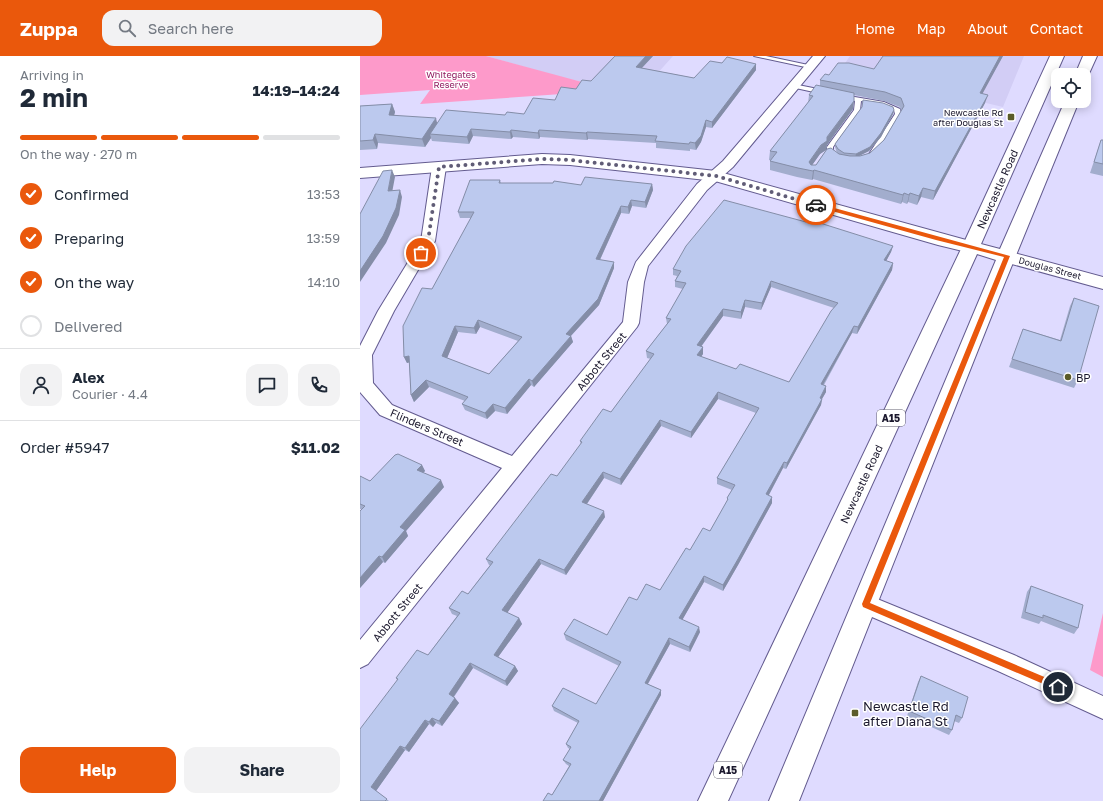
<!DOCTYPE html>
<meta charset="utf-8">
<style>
body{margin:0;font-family:"Golos Text",sans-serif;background:#f2f2f3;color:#1f2937;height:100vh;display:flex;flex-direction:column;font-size:15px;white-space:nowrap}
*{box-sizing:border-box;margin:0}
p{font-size:13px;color:#747a83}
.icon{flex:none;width:22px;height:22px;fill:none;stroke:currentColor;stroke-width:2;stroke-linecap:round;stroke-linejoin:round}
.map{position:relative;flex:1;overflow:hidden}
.drawer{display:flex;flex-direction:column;background:#fff;width:360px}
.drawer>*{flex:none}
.fabs{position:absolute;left:691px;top:12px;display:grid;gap:8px}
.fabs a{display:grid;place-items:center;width:40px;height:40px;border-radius:8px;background:#fff;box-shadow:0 2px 10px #0003;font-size:20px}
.pin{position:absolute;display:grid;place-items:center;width:34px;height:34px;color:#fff;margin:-17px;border:2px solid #fff;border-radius:50%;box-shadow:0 1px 4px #0007}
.courier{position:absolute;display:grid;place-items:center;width:40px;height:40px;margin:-20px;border:3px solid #ea580c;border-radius:50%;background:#fff;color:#222;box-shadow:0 1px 5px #0007}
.head em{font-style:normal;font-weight:700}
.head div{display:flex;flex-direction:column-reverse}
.head{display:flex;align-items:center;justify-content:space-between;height:68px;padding:0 20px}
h1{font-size:26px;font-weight:700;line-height:30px}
.bar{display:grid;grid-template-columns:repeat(4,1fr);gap:6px 4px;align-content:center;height:48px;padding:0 20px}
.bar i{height:5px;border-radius:3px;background:#e0e1e3}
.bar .on{background:#ea580c}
.bar p{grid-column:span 4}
.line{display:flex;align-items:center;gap:10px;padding:0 20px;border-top:1px solid #e0e1e3}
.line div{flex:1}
.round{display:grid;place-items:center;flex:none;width:42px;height:42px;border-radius:12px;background:#f2f2f3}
ol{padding:0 20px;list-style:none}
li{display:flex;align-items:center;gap:12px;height:44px}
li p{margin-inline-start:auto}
li .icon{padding:4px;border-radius:50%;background:#ea580c;color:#fff;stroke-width:4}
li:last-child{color:#747a83}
li i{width:22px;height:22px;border:2px solid #e0e1e3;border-radius:50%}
.button{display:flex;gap:8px;margin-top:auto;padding:8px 20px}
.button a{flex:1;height:46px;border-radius:12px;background:#ea580c;color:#fff;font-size:16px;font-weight:700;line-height:46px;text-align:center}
.button a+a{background:#f2f2f3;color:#1f2937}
header{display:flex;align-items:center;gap:24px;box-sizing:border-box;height:56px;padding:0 20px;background:#ea580c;color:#fff}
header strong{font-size:19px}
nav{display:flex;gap:22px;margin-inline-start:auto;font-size:14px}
.search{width:280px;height:36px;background:#f2f2f3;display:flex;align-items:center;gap:10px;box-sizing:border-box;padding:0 14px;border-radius:12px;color:#747a83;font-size:15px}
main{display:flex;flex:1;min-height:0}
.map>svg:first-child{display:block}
.built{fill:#d2cdf5}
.green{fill:#fd9aca}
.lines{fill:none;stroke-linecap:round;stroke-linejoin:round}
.service-casing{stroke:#635b8f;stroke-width:2}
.minor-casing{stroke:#635b8f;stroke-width:2}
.tertiary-casing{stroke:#635b8f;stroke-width:2}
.trunk-casing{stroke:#635b8f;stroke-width:2}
.service{fill:#fff;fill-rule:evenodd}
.minor{fill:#fff;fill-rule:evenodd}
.tertiary{fill:#fff;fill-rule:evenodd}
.trunk{fill:#fff;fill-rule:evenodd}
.wall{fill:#a2adcd;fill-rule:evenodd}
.shaded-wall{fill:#848da7}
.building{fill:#bcc9ee;stroke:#848da7;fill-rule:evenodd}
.route{fill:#ea580c}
.done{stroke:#605c76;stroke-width:4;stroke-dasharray:0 7.2}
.poi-dot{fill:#5b5c2a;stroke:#fff;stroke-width:1.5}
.labels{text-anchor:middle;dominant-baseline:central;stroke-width:3;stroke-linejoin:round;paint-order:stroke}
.far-park-label{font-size:9px;fill:#901b60;stroke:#fff}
.far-poi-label{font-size:9px;fill:#1b182d;stroke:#fff;text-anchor:end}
.far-street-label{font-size:9px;fill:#1b182d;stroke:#fff}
.shield{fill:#fff;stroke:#5f5d6c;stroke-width:1}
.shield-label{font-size:10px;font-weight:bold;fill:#1b182d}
.street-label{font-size:11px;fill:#1b182d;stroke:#fff}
.poi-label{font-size:11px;fill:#1b182d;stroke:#fff;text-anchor:start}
.near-poi-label{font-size:13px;fill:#1b182d;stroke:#fff;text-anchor:start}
</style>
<header>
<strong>Zuppa</strong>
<div class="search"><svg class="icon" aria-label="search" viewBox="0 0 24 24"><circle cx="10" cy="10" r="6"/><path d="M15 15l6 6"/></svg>Search here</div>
<nav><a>Home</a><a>Map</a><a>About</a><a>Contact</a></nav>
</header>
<main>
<section class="drawer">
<div class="head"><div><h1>2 min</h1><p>Arriving in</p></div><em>14:19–14:24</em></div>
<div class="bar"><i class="on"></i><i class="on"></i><i class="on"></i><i></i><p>On the way · 270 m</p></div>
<ol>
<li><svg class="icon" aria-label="check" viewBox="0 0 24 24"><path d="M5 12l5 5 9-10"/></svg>Confirmed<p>13:53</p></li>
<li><svg class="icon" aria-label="check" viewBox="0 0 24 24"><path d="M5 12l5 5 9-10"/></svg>Preparing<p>13:59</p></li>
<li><svg class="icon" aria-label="check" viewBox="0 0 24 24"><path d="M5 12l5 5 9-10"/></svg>On the way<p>14:10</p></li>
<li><i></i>Delivered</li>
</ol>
<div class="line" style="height:72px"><a class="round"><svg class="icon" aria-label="person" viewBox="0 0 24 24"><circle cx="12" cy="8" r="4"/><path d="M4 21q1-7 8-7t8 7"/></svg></a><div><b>Alex</b><p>Courier · 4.4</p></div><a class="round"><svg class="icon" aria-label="chat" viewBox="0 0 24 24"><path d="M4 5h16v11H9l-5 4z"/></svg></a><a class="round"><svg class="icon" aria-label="phone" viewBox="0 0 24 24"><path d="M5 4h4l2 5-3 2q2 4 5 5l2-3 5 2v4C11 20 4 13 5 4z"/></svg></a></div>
<div class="line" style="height:52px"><div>Order #5947</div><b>$11.02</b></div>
<div class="button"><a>Help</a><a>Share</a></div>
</section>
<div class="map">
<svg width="743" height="745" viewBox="0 0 743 745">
<rect width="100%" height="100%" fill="#dfdbff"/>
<path class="built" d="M126,0H313L278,39L201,21Z
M490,0H664L643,51L481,13Z"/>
<path class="green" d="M0,0H126L222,26L216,37L60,48L70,34L0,39Z
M743,557V621L730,614Z"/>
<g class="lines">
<defs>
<path id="service" d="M394,0H406L453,10L450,12Z
M433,28L463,34L466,36L463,38L431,31V29Z
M483,39L524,46L540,53L541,58L514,99L509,98L535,58L534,54L522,49L501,45L500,54L473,91V96L478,102L473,103L467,96V91L494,54L495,45L481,42V40Z"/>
<path id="minor" d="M453,0H465L373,111L347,134L288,210L284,226L279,267L277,271L8,608L0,612V584L142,412L20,359L0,336V290L18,255L61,185L72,111L74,108H84L86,111L75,185L34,255L12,299L13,327L32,349L152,400L263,266L268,226L276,206L337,128L363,105Z
M505,538L654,599L743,640V663L638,615L498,555L494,548L498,541Z"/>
<path id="tertiary" d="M182,98L210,99L356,115L617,187L620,191L617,195L611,197L578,189L355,125L210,109L182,108L0,122V112Z
M647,195L743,221V233L641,205L638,201L641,197Z"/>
<path id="trunk" d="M690,0H704L621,188L640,193L705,45H719L639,241L439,745H409L636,204L617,198L368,745H338L602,191Z
M723,0H737L727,22L724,23V19H715Z"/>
</defs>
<use href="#service" class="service-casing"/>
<use href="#minor" class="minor-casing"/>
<use href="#tertiary" class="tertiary-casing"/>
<use href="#trunk" class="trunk-casing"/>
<use href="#service" class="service"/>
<use href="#minor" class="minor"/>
<use href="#tertiary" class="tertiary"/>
<use href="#trunk" class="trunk"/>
</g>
<path class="wall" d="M255,0H293L282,12L334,22L362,7L396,8V14L352,72L346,71L341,86L336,94L330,93V95L296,92V87L263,85L228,83L227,84L180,81L179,83L153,81L151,83L113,80L109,88L72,85L71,82L65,91L18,87L17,93L0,94V50L32,48L35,56L34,59L77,67L145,59L164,58L195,44L231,25Z
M523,0H643L622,37L625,47L573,144L561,141L557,149L548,146L547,148L542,146L541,148L453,123L452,124L437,121L410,114V105L411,104H409L410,95L448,47L449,39L460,30V24L469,19L514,13ZM494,39L524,45L540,51L541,55L524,84L510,97L499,100L509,95L521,81L533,58L534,54L475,88V91L477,97L466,94L467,89L493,53ZM466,94L456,109H452L460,98Z
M741,84H743V120L730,117Z
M140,124L141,127L221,129L292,128L293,134L286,152L272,150L269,158L261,157L240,204L254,212L239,249L211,280L213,286L174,331L171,329L147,358L135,355L127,363L105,354L102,348L105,345L69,331L54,346L51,339L49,306L47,307L44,301L72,233L111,162H100L98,156ZM120,271L158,285L129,318L87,302L98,276L116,278Z
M533,190L531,196L526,205L533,207L532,214L497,278L492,277L464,329L466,336L462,343L461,349L426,413L423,412L409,439L412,447L378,509L363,535L344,526L322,564L340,576L330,596L310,588L288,628L301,634V639L243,745H183L192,739L209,710L206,708L203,704L210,693L208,692L206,688L218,667L194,655L192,650L236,648L259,610L206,584L204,578L247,579L277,544L300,534L330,494L350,475L367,445V442L372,434L357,428V422L396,357L358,343L331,382L301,370L261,429L244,422L227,448L245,461L206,519L181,508L147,557L159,562L162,568L138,601L155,610L158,615L147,630L113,612L94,641L99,647L82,670L76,667L73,671L69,668L49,696L45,694L16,735L29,745H0L37,624L36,622L68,599L97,560L92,558L89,552L108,538L130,509H129L126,503L197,420L221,389L220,385L251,356L291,303L287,302L286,295L307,268L306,262L323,233L315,231V225L317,220L313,219V213ZM411,231L474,252L429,326L376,313L341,301L343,298L341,291L363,260L381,263L385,251L401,254Z
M714,242L718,324L714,332L649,311L663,273L700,284L710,250Z
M62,409L65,415L63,417L84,431L46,475L48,480L25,507L23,506L0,532L2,453H0V420L10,425Z
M671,530L718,572L714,578L681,565L679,568L661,562L667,536Z
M561,620L602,662L599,667L594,665L592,674L589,679L547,660L558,626Z"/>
<path class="shaded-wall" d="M286,0H293L276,18V11Z
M640,0H643L618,46L620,37Z
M396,8V14L352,72V66Z
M628,39L625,47L573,144L575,135Z
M494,45L493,53L467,89L466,94L460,98L448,115L449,106Z
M32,48L35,56L32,67L29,59Z
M534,54L533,58L521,81L509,95L495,102L496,98Z
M76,62L78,71L70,78L71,82L65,91L62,83Z
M346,64V71L341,86L336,94L335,87Z
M111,73L113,80L109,88L107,81Z
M151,74L153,81L151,83L150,76Z
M179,74L180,81L179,83L178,77Z
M227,76L228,83L227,84L226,77Z
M15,78L18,87L17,93L13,84Z
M32,114L35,121L31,142L28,135Z
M454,114L453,123L452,124L453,115Z
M292,128L293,134L286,152L285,146Z
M563,132L561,141L557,149L559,140Z
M40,134L42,141L39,159L26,187L0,226V215Z
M544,137L542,146L541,148L543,139Z
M550,137L548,146L547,148L549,139Z
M271,144L272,150L269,158L268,151Z
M261,150V157L237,210L236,203Z
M533,190L531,196L523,211L524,204Z
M254,206V212L239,249L207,284L206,278Z
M533,207L532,214L497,278L498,271Z
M411,225V231L401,254L402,247Z
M385,244V251L381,263V256Z
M363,253V260L337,296V289Z
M118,264L120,271L116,278L114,272Z
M95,270L98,276L85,307L82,300Z
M494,270L492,277L460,334L461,328Z
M211,280L213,286L174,331L172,325Z
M343,291V298L337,306V299Z
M49,300L51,306L47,307L44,301Z
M169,323L171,329L147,358L145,352Z
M66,324L69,331L54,346L51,339Z
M466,330V336L459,348L460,342Z
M358,336V343L331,382V376Z
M462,343L461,349L426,413L427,407Z
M133,348L135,355L127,363L125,357Z
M300,364L301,370L261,429L260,423Z
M424,406L423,412L406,444V438Z
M62,409L65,415L60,420L57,414Z
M243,416L244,422L224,452L222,446Z
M81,424L84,431L46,475L48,480L25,507L22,501L40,471Z
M412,441V447L378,509L363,535V529Z
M244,455L245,461L206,519L204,514Z
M19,500L23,506L0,532V522Z
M179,503L181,508L145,560L142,554Z
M344,520V526L320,568L319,562Z
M159,562L162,568L136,604L134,599Z
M339,571L340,576L330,596L329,591Z
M309,582L310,588L286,631L285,627Z
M110,607L113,612L92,643L89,638Z
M155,610L158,615L147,630L145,625Z
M301,634V639L243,745H239Z
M95,642L99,647L82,670L79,665Z
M72,662L76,667L73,671L69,666Z
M65,664L69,668L49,696L45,692Z
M40,690L45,694L16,735L11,731Z"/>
<path class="building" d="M255,0H286L276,11L334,22L350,5L362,7L367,1L396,8L352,66L346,64L341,80L335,87L330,86L329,88L295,85L297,80L227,76L226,77L179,74L178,77L151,74L150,76L111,73L107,81L70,78L86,54L145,59L147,56L164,58L173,42L195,44L201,31L216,33L222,24L231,25Z
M523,0H640L620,37L628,39L575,135L563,132L559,140L550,137L549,139L544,137L543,139L454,114L453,115L438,112L410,105L417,96L410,95L453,40L449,39L456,29L494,37V45L467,81V85L461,89L449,106L451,109H456L467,93L471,92L479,98L490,100H500L510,97L524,84L544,50L541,42L525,36L460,24L465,18L469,19L478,7H489L514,13Z
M503,44L523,47L533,51L534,54L521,77L510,91L496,98L484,97L478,93L475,88L502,51Z
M32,48L29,59L76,62L62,83L15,78L13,84L0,85V50Z
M741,84H743V108L734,106Z
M32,114L28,135L40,134L36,152L23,180L0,215V158L23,115Z
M225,121L292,128L285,146L271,144L268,151L261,150L236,203L254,206L238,243L206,278L211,280L172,325L169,323L145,352L133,348L125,357L102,348L108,341L66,324L51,339L49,300L44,301L43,270L62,232L72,233L114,156H98L110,124H140L139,127H193L194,125L221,129ZM118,264L162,281L129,318L82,300L95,270L114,272Z
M364,144L446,166L447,164L460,167L533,190L524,204L533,207L498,271L494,270L461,328L466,330L460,342L462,343L427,407L424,406L406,438L412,441L378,503L363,529L344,520L319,562L339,571L329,591L309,582L285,627L301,634L239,745H183L188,737L192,739L211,708L203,704L211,691L206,688L219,665L192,650L203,632L236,648L261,606L204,578L214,563L247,579L269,541L277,544L286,528L300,534L326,492L330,494L343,472L350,475L368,443L367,442L375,429L357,422L399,352L358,336L331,376L300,364L260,423L243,416L222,446L244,455L204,514L179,503L142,554L159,562L134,599L155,610L145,625L110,607L89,638L95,642L79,665L72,662L69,666L65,664L45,692L40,690L11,731L27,743L25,745H0V673L38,623L36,622L57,594L68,599L100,557L89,552L102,535L108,538L133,506L126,503L191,418L197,420L222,386L220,385L243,353L251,356L294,298L286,295L311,263L306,262L326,227L315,225L321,215L313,213L326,190ZM411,225L478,247L471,255L429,326L380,308L376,313L337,299L343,291L337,289L363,253L381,256L385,244L402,247Z
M714,242L739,250L718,324L652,303L663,273L701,285Z
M38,398L62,409L57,414L81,424L40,471L45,474L22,501L19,500L0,522V455L5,450L0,448V420L10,425L35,399Z
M671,530L723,549L718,572L683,559V562L665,556Z
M561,620L608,641L602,662L596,659L592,674L549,655Z"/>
<path class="route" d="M456,147L650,200L510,547L701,628V633H695L503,551L502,548L644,201L576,184L454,150V149Z"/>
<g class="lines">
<path class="done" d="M61,197L68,185L79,111L182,103L210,104L356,120L456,149"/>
</g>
<g class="poi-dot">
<rect x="647" y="57" width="8" height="8" rx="2"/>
<circle cx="708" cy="321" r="4"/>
<rect x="491" y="653" width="8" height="8" rx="2"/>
</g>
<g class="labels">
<g class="far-park-label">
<text x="91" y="18">Whitegates<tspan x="91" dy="10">Reserve</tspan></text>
</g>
<g class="far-poi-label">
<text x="643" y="56">Newcastle Rd<tspan x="643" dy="10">after Douglas St</tspan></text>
</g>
<g class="far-street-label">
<text transform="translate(690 212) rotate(15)">Douglas Street</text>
</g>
<g class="shield">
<rect x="517" y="354" width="28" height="16" rx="3"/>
<rect x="354" y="706" width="28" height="16" rx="3"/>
</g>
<g class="shield-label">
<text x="531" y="362">A15</text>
<text x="368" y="714">A15</text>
</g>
<g class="street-label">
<text transform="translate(637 133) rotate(-66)">Newcastle Road</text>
<text transform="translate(241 305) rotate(-51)">Abbott Street</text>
<text transform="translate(67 371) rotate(23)">Flinders Street</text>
<text transform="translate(501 428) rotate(-65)">Newcastle Road</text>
<text transform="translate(37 556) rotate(-51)">Abbott Street</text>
</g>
<g class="poi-label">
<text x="716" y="321">BP</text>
</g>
<g class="near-poi-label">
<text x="503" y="650">Newcastle Rd<tspan x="503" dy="15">after Diana St</tspan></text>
</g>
</g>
</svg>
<div class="fabs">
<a><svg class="icon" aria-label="locate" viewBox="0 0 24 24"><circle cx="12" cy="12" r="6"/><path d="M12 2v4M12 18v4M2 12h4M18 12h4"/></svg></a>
</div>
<div class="pin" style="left:61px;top:197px;background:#ea580c"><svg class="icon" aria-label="bag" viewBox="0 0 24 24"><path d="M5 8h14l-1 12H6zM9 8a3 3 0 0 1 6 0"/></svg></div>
<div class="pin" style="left:698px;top:631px;background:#1f2937"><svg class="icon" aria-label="home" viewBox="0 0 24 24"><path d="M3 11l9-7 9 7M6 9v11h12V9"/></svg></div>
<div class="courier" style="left:456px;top:149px"><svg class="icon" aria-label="car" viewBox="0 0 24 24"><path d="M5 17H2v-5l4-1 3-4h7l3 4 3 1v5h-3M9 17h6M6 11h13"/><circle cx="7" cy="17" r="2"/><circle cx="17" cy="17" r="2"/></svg></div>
</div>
</main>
